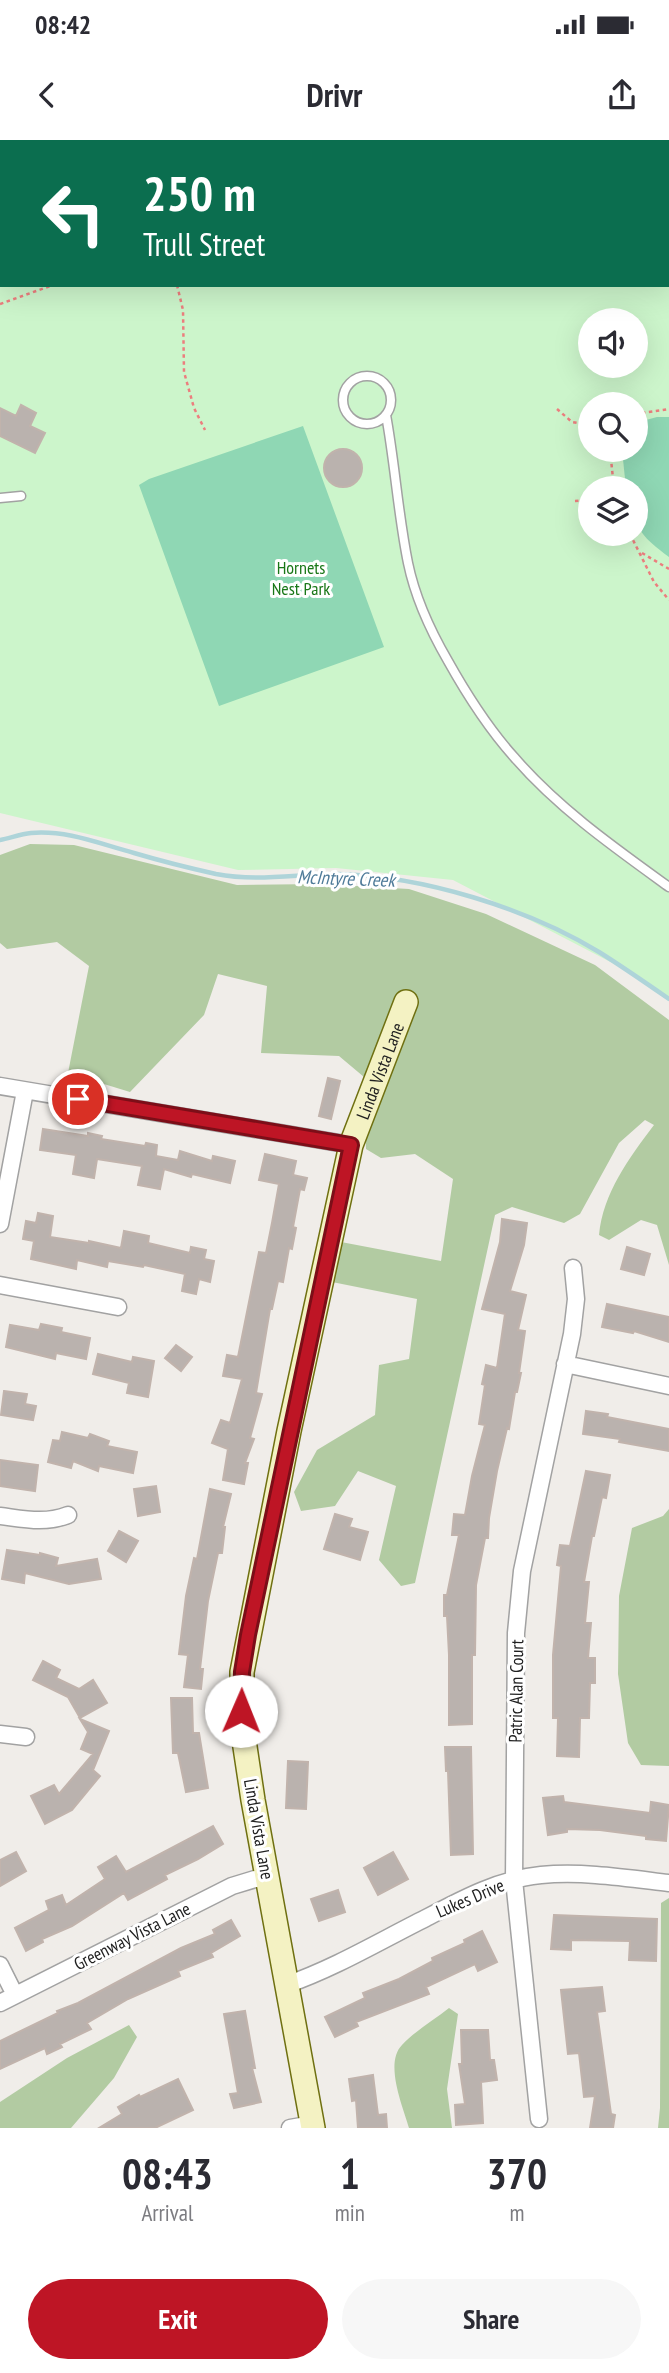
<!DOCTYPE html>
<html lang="en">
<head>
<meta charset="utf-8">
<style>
  :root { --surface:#fff; --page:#f7f7f7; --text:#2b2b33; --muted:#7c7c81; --accent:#be1525 }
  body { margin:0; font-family:"PT Sans Narrow",sans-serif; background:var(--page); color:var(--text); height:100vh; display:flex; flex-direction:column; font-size:26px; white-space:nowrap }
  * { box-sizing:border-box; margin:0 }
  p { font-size:23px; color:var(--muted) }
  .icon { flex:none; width:38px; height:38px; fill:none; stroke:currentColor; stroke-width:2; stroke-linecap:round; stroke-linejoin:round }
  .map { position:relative; height:1988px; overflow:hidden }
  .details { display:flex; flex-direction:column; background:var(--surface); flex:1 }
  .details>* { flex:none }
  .hud { position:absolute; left:0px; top:0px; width:670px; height:147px; box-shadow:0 7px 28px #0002; background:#0b6e4f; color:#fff; overflow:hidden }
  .buttons { position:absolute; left:578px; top:168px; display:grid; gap:14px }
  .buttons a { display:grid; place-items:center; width:70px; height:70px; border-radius:50%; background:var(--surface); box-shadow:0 7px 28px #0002; font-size:35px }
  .pin { position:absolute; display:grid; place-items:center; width:60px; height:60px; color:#fff; margin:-30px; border:4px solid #fff; border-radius:50%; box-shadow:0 2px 7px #0007 }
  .me { position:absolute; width:77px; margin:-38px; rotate:1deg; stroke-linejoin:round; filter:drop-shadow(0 0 5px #0008) }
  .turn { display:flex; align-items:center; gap:24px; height:147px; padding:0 28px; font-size:32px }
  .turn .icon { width:91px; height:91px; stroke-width:2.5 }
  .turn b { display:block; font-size:49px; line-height:60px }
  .eta { display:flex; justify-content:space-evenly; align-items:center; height:119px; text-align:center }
  .eta b { font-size:42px; font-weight:700; line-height:49px }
  .cta { display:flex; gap:14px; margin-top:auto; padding:14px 28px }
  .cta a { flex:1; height:80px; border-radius:42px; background:var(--accent); color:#fff; font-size:28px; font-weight:700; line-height:80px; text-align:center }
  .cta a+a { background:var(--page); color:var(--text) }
  .status { display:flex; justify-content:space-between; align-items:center; height:49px; padding:0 35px; background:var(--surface); direction:ltr }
  .status svg { height:19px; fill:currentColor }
  header { display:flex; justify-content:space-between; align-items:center; height:91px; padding:0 28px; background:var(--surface); font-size:32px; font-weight:700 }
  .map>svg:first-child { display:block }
</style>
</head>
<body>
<div class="status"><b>08:42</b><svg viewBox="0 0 49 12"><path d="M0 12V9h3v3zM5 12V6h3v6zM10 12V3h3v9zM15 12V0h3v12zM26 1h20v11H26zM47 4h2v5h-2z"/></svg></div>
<header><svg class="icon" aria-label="back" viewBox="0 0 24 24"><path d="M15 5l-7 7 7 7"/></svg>Drivr<svg class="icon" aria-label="share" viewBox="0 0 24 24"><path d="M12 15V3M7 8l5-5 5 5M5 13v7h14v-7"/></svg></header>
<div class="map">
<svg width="669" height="1988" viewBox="0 0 669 1988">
  <rect width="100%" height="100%" fill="#f0ede9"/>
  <path fill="#b2cba2" d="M30,704L74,705L237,745L321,744L409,749L486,774L595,825L669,880V1125L657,1085L641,1080L609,1100L599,1095C603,1053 629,1018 654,985L645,980L619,1003L580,1074L564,1083L512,1067L495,1075L415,1443L401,1446L379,1420L396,1346L358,1331L335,1366L301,1371L294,1352L317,1310L375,1275L379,1225L409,1219L417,1159L332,1142L341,1102L441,1121L453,1039L415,1014L381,1018L366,1009L364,937L339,916L261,913L267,846L218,834L204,875L130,952L68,933L89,826L57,802L7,809L0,803V715Z
    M669,1369V1626L641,1625L628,1603L618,1534L619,1456L632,1388L663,1376Z
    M669,1758V1988H658L660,1968L661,1763Z
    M449,1868L458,1874L447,1949L452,1988H409C403,1967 384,1923 402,1905C415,1891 434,1880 449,1868Z
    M129,1885L137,1897L114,1938L71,1988H0V1962L67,1918Z"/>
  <path fill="#ccf5cb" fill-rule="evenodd" d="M0,0H669V861L622,828L453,740L336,728L238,730L0,673ZM2,2H668V145H2ZM590,180H635V226H590ZM590,264H635V310H590ZM590,348H635V394H590Z"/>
  <path fill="#8fd7b4" d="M657,277H669V417C636,392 635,389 635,348H626L622,310H635V283Z
    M303,286L384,507L219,566L139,345L149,339Z"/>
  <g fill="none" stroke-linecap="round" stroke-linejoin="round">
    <path stroke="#aed4d9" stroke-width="4.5" d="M0,700C10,698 21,694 31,693C68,690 100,704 134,713C161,721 189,728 216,734C257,742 297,734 338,734C422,736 527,768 599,812C623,827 646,843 669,859"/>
  </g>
  <path fill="#bab2ae" stroke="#c1b3ac" stroke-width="2" d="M21,265L36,273L30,286L45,293L35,313L0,296V268L16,276Z
    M324 328a19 19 0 1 1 38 0a19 19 0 1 1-38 0Z
    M328,938L340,941L331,979L319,976Z
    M43,989L88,996V993L102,996L101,999L145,1006L146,1003L157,1005L156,1016L178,1020L180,1011L212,1021L213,1016L235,1021L230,1043L192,1034L191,1037L164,1029L160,1049L138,1045L142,1026L97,1019L94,1038L73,1034L76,1015L40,1010Z
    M265,1014L296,1021L293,1035L307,1038L304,1050L300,1049L293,1087L296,1088L292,1109L289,1108L283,1142L278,1141L272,1169H270L256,1253L262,1254L250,1298L254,1299L245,1323H248L244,1344L223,1340L228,1309L212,1303L221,1280L230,1283L242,1239L223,1236L227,1215L238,1217L259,1112L266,1113L272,1083L279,1044L259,1040Z
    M38,1073L53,1076L50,1097L89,1103V1101L121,1108L124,1091L149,1096L148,1103L190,1113L191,1107L206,1110L204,1119L214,1121L210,1142L199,1139L196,1154L182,1151L185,1134L144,1125L143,1127L108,1121L107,1127L77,1120L76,1129L31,1119L34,1101L23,1099L26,1081L36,1083Z
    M502,1079L527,1083L524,1105L510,1151L526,1155L518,1190L525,1191L519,1233H521L517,1252H515L509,1289L507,1288L497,1331L489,1378L488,1398H485L476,1445L475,1515H472V1584L449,1585V1515L447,1476H444V1455H447L459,1395H452L454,1374L465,1375L472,1336L485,1285L479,1284L485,1245L482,1244L486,1225L497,1228L505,1174L482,1169L500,1102Z
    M627,1107L650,1114L644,1135L621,1129Z
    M607,1164L669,1177V1202L634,1191L633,1193L602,1187Z
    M41,1184L62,1188L61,1192L90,1198L86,1219L56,1213L55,1219L6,1207L10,1185L39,1190Z
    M176,1205L192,1217L181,1231L165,1218Z
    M98,1214L132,1222L133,1217L154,1221L148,1257L127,1253L129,1243L93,1234Z
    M4,1251L27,1254L25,1264L36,1266L33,1280L1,1275Z
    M586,1271L608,1274L607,1277L669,1289V1311L619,1302L620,1299L583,1294Z
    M62,1292L88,1298L90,1294L109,1301L107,1306L137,1312L133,1333L99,1326L98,1331L73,1321L71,1328L48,1322L53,1300L60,1301Z
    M0,1320L38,1325L35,1351L0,1346Z
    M586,1331L610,1335L606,1358L602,1357L594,1396H592L584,1442H589L585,1483H591L588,1518H595V1543H590L589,1578H580L579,1617L557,1616L558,1578H553V1515L561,1426L557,1425L560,1405L570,1406Z
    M156,1346L160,1372L138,1376L134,1349Z
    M210,1349L231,1354L223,1387H225L222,1413H218L208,1461L200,1529H203L201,1549L184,1547L188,1515L179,1514L186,1456L194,1418L197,1419Z
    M335,1374L352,1379L349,1387L368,1392L360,1420L324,1409Z
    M119,1391L138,1401L126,1422L108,1411Z
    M7,1410L40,1415V1413L58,1418L56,1426L97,1419L101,1439L69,1444L25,1433L24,1443L2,1439Z
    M43,1521L60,1530L56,1538L79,1549L93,1540L107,1563L80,1578L68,1557L33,1540Z
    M171,1558H192L193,1593H199L208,1648L186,1652L178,1613H173Z
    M80,1579L109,1591L93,1630L100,1636L72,1670L45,1684L31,1656L54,1645L59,1654L93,1614L81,1609L88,1592Z
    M445,1607H471L473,1714L451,1715L448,1631H446Z
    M288,1621L308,1622L306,1669L286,1668Z
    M563,1656L564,1662L650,1673L651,1662L669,1665L666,1701L646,1699V1696L600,1690L567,1689V1692L548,1695L543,1658Z
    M213,1686L223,1704L198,1719L165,1735L167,1739L128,1760L124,1753L72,1786L42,1799L43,1802L26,1811L15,1788L49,1770L46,1761L62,1755L66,1765L105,1739L98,1727L116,1716L126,1732Z
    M16,1712L26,1731L0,1746V1720Z
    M393,1712L408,1739L378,1755L364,1728Z
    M338,1750L345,1772L319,1781L311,1759Z
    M554,1775L657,1779L656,1821L629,1820L630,1801L571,1800V1810L551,1809Z
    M231,1780L240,1796L211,1813L213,1817L178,1831L180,1836L128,1859L87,1883L91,1889L60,1904L62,1907L47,1914L45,1908L0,1929V1901L58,1873L57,1871L78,1863L181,1808L215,1794L213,1790Z
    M482,1791L497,1822L478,1831L475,1824L426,1847L429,1854L356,1882L358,1886L335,1897L325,1877L365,1858L363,1853L399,1839L433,1821L432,1818L465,1803L464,1800Z
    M602,1847L605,1871L597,1872L611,1974L615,1975L613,1988H590L595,1956L584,1957L579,1913L568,1914L561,1850Z
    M245,1871L255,1928H252L261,1962L234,1968L230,1954L238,1953L224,1874Z
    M461,1890H488L490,1920H494L497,1940L481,1942L483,1983L456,1985L455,1965L465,1964L459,1924H462Z
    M373,1935L378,1975L386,1974L387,1988H358L356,1960L352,1961L349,1939Z
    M178,1939L193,1970L155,1988H99L122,1974L118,1967L139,1955L140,1957Z"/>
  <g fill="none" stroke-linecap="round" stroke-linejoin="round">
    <defs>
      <path id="lane" d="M343 260a24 24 0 1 1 48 0a24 24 0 1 1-48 0Z
        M386,275C395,324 398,374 408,423C415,457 430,490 448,521C467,555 488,588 514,617C558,668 615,708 669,747
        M0,358L21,356"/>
      <path id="street" d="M0,946L351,1005
        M0,1084L25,951
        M0,1145L118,1167
        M565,1224L669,1246
        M0,1376C24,1379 45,1384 68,1375
        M0,1594L26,1597
        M0,1825L15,1855
        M286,1845C335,1828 380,1801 426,1778C462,1759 499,1739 541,1735C583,1731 627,1738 669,1743
        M0,1863L232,1746L255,1739H267
        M539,1979L514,1740L516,1493L522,1431L572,1194L576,1159L573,1128
        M290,1988L313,1984"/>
      <g id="secondary">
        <path id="s1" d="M313,1988L253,1660L242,1587V1532L289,1291L351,1005L406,862"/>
      </g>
    </defs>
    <use href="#lane" stroke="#a2a2a2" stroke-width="11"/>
    <use href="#street" stroke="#a2a2a2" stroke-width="19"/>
    <use href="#secondary" stroke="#6f7011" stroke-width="26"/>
    <path stroke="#ec7e7e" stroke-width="2.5" stroke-dasharray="3.5 3.5" stroke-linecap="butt" d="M177,145L183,170L184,232L194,268L205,290
      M0,164L53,145
      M557,269L572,282L590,285
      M635,274L669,269
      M610,310L614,348
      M575,361L590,360
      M630,394L654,442L669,460
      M642,413L669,429"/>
    <use href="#lane" stroke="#fff" stroke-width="8"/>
    <use href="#street" stroke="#fff" stroke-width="16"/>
    <use href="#secondary" stroke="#f4f2c3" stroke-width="23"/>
  </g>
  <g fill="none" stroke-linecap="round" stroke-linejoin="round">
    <defs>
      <path id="route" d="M78,959L351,1005L248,1495L242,1532L241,1571"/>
    </defs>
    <use href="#route" stroke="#7c0e18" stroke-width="18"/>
    <use href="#route" stroke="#be1525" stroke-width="12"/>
  </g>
  <g text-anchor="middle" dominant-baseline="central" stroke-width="6" stroke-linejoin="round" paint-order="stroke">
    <g font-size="18" fill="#197717" stroke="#fff">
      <text x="301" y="427">Hornets<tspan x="301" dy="21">Nest Park</tspan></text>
    </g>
    <g font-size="18" fill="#212121" stroke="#fff">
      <text stroke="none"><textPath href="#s1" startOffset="1080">Linda Vista Lane</textPath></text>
      <text transform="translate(516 1551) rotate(-89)">Patric Alan Court</text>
      <text transform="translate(259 1689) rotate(80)">Linda Vista Lane</text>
      <text transform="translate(470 1758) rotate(-23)">Lukes Drive</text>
      <text transform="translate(132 1796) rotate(-27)">Greenway Vista Lane</text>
    </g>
    <g font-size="19" font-style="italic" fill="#4f7b99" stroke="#fff">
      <text transform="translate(346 738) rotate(2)">McIntyre Creek</text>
    </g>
  </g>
</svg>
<div class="buttons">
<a><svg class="icon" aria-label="sound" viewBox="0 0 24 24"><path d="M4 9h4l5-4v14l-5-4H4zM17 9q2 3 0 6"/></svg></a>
<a><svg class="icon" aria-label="search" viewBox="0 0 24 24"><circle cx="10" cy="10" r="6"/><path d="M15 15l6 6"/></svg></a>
<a><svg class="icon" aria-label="layers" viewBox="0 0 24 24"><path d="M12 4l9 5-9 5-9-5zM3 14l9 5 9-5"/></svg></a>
</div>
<div class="pin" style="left:78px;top:959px;background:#d93025"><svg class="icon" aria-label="arrive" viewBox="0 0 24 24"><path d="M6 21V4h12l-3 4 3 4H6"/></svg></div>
<svg class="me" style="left:241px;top:1571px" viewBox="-20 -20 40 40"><circle r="19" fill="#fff"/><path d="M0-13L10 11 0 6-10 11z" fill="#be1525"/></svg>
<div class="hud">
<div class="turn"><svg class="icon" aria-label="left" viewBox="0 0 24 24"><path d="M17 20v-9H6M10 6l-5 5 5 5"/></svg><div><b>250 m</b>Trull Street</div></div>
</div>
</div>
<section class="details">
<div class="eta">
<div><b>08:43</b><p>Arrival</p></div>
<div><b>1</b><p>min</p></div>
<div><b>370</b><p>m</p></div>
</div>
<div class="cta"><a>Exit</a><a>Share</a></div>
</section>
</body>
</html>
